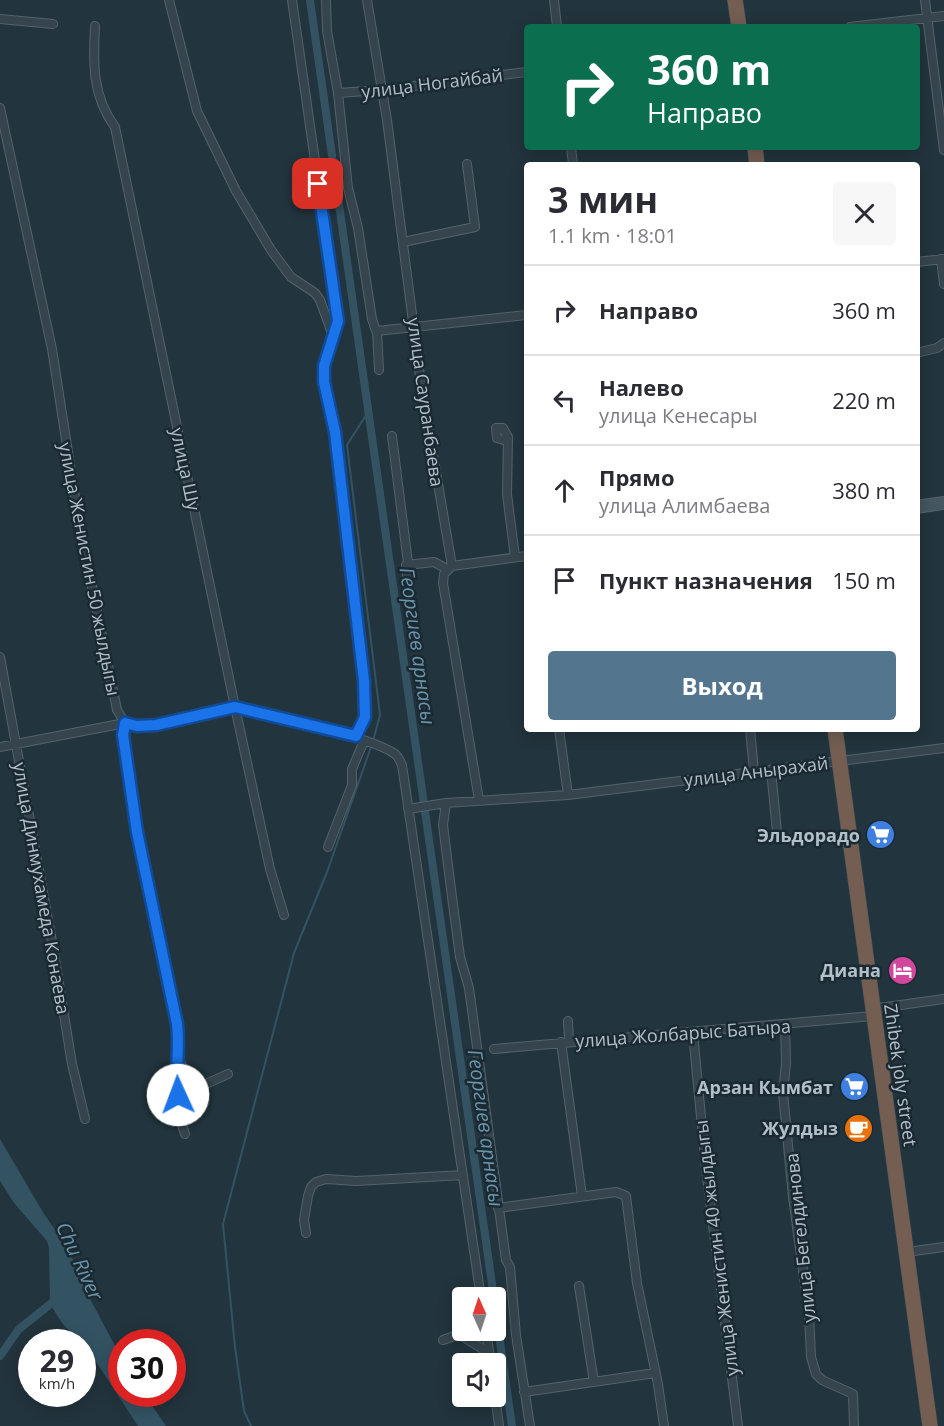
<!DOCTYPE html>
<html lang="ru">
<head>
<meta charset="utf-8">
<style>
  :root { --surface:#fff; --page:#f7f7f7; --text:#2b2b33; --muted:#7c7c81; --line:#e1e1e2; --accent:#53758e }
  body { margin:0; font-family:"Open Sans",sans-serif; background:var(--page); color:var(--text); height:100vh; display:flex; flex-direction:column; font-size:22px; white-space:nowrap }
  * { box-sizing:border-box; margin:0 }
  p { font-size:20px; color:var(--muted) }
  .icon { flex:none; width:33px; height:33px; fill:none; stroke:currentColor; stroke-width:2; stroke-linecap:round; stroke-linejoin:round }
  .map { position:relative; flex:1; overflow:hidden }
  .drawer { position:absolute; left:524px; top:162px; width:396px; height:570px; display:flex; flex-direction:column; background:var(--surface); border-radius:6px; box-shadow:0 3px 15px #0003 }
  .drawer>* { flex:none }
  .guide { position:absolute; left:524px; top:24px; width:396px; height:126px; border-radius:6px; box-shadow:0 3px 15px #0003; background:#0b6e4f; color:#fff; overflow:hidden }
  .needle { width:39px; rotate:357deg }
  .controls { position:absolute; left:452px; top:1287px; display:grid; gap:12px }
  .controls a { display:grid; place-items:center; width:54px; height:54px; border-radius:6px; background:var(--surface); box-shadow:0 3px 15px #0003; font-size:30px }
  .speed { position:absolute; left:18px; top:1329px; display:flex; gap:12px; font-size:30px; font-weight:700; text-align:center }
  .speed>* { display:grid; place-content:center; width:78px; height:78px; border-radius:50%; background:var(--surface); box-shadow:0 3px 15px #0003; line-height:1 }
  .speed small { font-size:15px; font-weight:400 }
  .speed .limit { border:9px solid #d22; background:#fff; color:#111 }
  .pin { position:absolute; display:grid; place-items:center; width:51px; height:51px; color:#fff; margin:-26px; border-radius:12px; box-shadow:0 3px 9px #0006 }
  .me { position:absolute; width:66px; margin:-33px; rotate:358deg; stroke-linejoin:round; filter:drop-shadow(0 0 4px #0008) }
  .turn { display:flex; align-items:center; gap:21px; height:126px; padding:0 24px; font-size:27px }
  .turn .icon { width:78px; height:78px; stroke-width:2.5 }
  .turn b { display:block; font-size:42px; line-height:51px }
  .round { display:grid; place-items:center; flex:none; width:63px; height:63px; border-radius:6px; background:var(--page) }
  .headline { display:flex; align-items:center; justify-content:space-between; height:102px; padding:0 24px }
  h1 { font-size:36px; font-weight:700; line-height:45px }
  .primary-button { display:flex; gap:12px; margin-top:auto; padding:12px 24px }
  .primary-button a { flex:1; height:69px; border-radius:6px; background:var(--accent); color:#fff; font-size:24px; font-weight:700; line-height:69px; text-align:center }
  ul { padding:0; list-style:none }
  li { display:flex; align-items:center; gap:18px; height:90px; padding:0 24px; border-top:2px solid var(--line) }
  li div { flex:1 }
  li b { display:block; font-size:22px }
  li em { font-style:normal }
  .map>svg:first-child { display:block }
</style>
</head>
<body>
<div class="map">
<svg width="944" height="1426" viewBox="0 0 944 1426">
  <rect width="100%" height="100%" fill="#22343d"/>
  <path fill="#335363" d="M0,1139L44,1214L68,1248L89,1297L121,1357L122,1394H144L166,1426H138L91,1354L62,1323L50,1304L49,1249L47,1241L14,1203L0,1181Z"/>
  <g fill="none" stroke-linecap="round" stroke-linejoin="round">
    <path stroke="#335363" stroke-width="2" d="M368,412L347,445L380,715L373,741
      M251,1426L244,1411L235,1347L223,1224L294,953L327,872L371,747"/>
    <path stroke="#335363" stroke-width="8" d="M310,0L494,1298
      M495,1307L512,1426
      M0,1356L19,1329L58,1298"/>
    <defs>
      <path id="street" d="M169,0L197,111L236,191L271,250L291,277L315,293L320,300L333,336
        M292,0L338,321L324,366V382L335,432L364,681L365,717L356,736
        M326,0L327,31L338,93L348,188L358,228L372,319L376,331
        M367,0L387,120L421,384L452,566
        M554,0L557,27
        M925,0L944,150
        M0,19L53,24
        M95,26C93,63 92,96 115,127L235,707L270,869L284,915
        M850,27L944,16
        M338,93L382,90L526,72
        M0,108L52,349L78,517L117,710L125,723
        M571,147L573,165
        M403,242L475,227L467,164
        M941,259L944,284
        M916,262L944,259
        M916,353L937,348L944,343
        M379,370L377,331L526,315
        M392,436L408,563
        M507,441L497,438L496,428H503L508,437L507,494L515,557
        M452,566L444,574L443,583L479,800
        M452,566L526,556
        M415,647L406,565L434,562L447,569
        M0,657L53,947L72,1064L85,1119
        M125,723L123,734L137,832L177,1024C181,1061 171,1097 185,1134
        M559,729L568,795
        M750,729L754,771
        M0,747L125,723C160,736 197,708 233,707C256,707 377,740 395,754C398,756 400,761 402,765L481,1298
        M771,770L777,832
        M446,803L443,825L452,897L460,957L469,988L506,1260L510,1267L516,1335L530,1426
        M408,809L446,803L568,795L944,748
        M328,847L352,785V769L364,741
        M872,1009L944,999
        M568,1021L569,1041
        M785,1025L786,1063L783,1093L793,1197L809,1314L811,1357L816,1374L822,1380L853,1394L854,1426
        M693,1033L706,1169L738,1426
        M561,1042L582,1196
        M494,1049L873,1016
        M179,1058L189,1084H206L228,1074
        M498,1208L616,1192L626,1196L637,1283L658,1384L664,1426
        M306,1233L304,1220L308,1196L311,1187L316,1182L326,1179L356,1181L463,1175
        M907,1252L944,1247
        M579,1286L594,1382
        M486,1330L491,1364
        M459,1334L489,1353
        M443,1340L470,1330
        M524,1392L655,1373
        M495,1395L499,1426"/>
      <path id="secondary" d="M916,507L944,503"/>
      <path id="highway" d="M735,0L739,27
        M755,147L757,165
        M835,729L930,1426"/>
    </defs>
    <use href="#street" stroke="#54636b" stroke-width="10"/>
    <use href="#secondary" stroke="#54636b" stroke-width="14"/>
    <use href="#highway" stroke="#415058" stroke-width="16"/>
    <use href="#street" stroke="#36454d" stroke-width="8"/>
    <use href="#secondary" stroke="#445660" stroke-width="12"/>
    <use href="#highway" stroke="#745e52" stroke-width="15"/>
  </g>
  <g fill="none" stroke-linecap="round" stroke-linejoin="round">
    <defs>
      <path id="route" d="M178,1095C175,1070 180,1049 177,1024L137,832L123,735L125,723L137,726L156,725L235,707L356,736L365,717L364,681L335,432L324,382V366L338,321L318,184"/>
    </defs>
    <use href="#route" stroke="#114b97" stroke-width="15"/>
    <use href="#route" stroke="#1a73e8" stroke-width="10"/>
  </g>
  <defs>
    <symbol id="supermarket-disc" viewBox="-11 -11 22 22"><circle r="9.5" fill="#3f7fe0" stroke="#1b2a32"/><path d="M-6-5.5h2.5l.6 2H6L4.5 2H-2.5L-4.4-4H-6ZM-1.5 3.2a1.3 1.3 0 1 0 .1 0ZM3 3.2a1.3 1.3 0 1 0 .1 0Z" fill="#fff"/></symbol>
    <symbol id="hotel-disc" viewBox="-11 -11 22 22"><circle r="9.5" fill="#d1479c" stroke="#1b2a32"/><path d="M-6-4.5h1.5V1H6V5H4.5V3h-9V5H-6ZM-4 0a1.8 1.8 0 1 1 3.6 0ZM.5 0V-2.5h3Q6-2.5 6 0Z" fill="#fff"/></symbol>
    <symbol id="cafe-disc" viewBox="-11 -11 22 22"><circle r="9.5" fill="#e8710a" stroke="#1b2a32"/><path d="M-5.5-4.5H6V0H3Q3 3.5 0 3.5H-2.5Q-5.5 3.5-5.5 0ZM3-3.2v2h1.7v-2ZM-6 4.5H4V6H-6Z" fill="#fff"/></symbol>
  </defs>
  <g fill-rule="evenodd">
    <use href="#supermarket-disc" x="864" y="818" width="33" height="33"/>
    <use href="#hotel-disc" x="886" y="954" width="33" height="33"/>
    <use href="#supermarket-disc" x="838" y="1070" width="33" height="33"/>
    <use href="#cafe-disc" x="842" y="1112" width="33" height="33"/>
  </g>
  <g text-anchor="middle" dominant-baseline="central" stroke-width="5" stroke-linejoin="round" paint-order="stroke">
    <g font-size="18" fill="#b1c0c9" stroke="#1b2a32">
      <text transform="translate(432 83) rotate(-7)">улица Ногайбай</text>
      <text transform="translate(426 402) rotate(82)">улица Сауранбаева</text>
      <text transform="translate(186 469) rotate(78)">улица Шу</text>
      <text transform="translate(90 569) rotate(79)">улица Женистин 50 жылдыгы</text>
      <text transform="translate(756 771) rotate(-7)">улица Анырахай</text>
      <text transform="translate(42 888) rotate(80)">улица Динмухамеда Конаева</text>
      <text transform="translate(683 1033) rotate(-4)">улица Жолбарыс Батыра</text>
      <text transform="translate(901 1075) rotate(82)">Zhibek joly street</text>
      <text transform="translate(800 1238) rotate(-96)">улица Бегелдинова</text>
      <text transform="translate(716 1248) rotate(-97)">улица Женистин 40 жылдыгы</text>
    </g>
    <g font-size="18" font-weight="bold" fill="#b1c0c9" stroke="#1b2a32" text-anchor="end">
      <text x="860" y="835">Эльдорадо</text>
      <text x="881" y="970">Диана</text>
      <text x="833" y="1087">Арзан Кымбат</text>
      <text x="838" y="1128">Жулдыз</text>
    </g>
    <g font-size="20" font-style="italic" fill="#6994a9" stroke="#1b2a32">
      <text transform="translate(418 646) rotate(82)">Георгиев арнасы</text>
      <text transform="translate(486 1128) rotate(82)">Георгиев арнасы</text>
      <text transform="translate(80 1261) rotate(65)">Chu River</text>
    </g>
  </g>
</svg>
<div class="controls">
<a><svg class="needle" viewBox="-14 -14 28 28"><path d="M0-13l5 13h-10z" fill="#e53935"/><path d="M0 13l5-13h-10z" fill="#7c7c81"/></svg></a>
<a><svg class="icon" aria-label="sound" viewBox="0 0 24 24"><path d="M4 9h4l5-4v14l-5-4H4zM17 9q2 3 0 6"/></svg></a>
</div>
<div class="speed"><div>29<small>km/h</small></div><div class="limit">30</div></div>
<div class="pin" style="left:318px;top:184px;background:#d93025"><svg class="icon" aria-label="arrive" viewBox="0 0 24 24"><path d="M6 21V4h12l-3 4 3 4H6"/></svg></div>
<svg class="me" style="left:178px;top:1095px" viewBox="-20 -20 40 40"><circle r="19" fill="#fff"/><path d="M0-13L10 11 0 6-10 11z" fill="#1a73e8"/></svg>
<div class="guide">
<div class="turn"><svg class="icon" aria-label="right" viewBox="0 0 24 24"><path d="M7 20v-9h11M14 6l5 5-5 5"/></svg><div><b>360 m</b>Направо</div></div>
</div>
<section class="drawer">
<div class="headline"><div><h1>3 мин</h1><p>1.1 km · 18:01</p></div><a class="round"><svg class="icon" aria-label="close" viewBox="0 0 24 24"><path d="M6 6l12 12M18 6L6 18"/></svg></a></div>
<ul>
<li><svg class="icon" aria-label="right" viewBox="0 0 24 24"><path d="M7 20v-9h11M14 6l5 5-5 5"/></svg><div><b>Направо</b></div><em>360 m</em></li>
<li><svg class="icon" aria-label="left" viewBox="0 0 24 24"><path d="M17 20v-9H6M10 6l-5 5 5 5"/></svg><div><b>Налево</b><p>улица Кенесары</p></div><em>220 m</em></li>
<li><svg class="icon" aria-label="ahead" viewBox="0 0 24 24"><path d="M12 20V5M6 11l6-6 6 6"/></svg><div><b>Прямо</b><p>улица Алимбаева</p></div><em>380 m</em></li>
<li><svg class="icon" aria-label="arrive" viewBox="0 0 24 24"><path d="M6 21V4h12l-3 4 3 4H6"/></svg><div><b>Пункт назначения</b></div><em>150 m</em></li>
</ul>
<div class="primary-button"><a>Выход</a></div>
</section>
</div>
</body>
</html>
